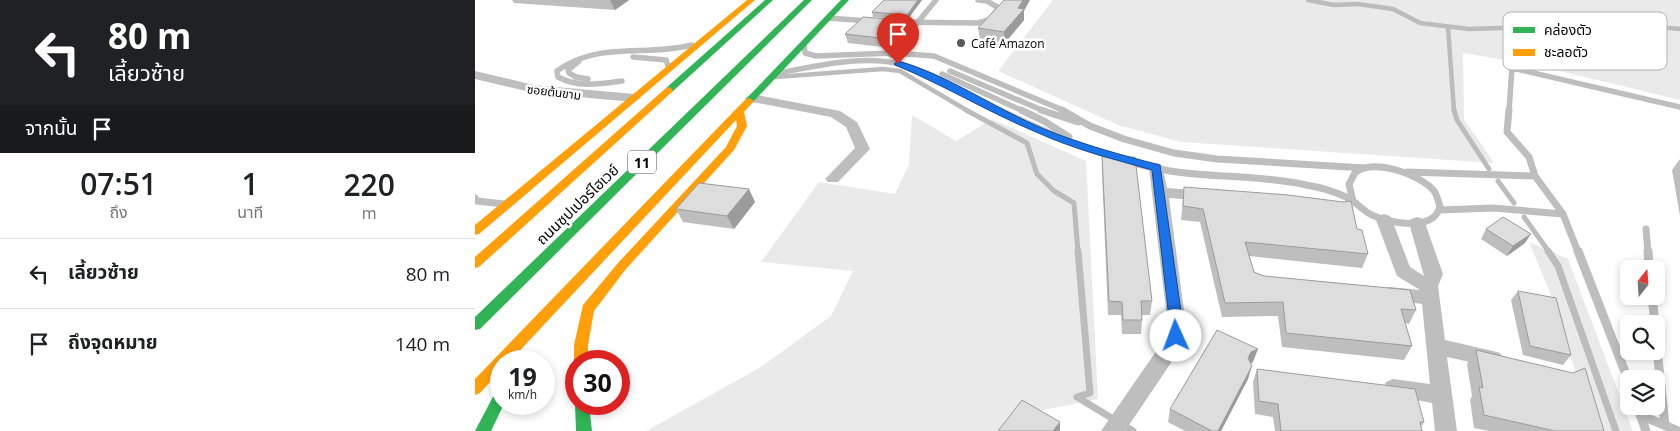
<!DOCTYPE html>
<html lang="th">
<head>
<meta charset="utf-8">
<style>
  :root { --surface:#fff; --page:#f2f2f2; --text:#202124; --muted:#757577; --line:#e0e0e0 }
  body { margin:0; font-family:"Open Sans","Noto Sans Thai",sans-serif; background:var(--page); color:var(--text); height:100vh; display:flex; flex-direction:column; font-size:19px; white-space:nowrap }
  * { box-sizing:border-box; margin:0 }
  p { font-size:16px; color:var(--muted) }
  .icon { flex:none; width:28px; height:28px; fill:none; stroke:currentColor; stroke-width:2; stroke-linecap:round; stroke-linejoin:round }
  .map { position:relative; flex:1; overflow:hidden }
  .drawer { display:flex; flex-direction:column; background:var(--surface); width:475px }
  .drawer>* { flex:none }
  .banner { background:#202124; color:#fff; overflow:hidden }
  .needle { width:32px; rotate:17deg }
  .fabs { position:absolute; left:1145px; top:260px; display:grid; gap:10px }
  .fabs a { display:grid; place-items:center; width:45px; height:45px; border-radius:8px; background:var(--surface); box-shadow:0 2px 8px #0003; font-size:25px }
  .speed { position:absolute; left:15px; top:350px; display:flex; gap:10px; font-size:25px; font-weight:700; text-align:center }
  .speed>* { display:grid; place-content:center; width:65px; height:65px; border-radius:50%; background:var(--surface); box-shadow:0 2px 8px #0003; line-height:1 }
  .speed small { font-size:12px; font-weight:400 }
  .speed .limit { border:8px solid #d22; background:#fff; color:#111 }
  .pin { position:absolute; display:grid; place-items:center; width:42px; height:42px; color:#fff; margin:-51px -21px; border-radius:50% 50% 50% 0; rotate:-45deg; box-shadow:0 0 5px #0007 }
  .pin .icon { rotate:45deg }
  .me { position:absolute; width:55px; margin:-28px; rotate:358deg; stroke-linejoin:round; filter:drop-shadow(0 0 4px #0008) }
  .turn { display:flex; align-items:center; gap:18px; height:105px; padding:0 25px; font-size:22px }
  .turn .icon { width:65px; height:65px; stroke-width:2.5 }
  .turn b { display:block; font-size:35px; line-height:42px }
  .then { display:flex; align-items:center; height:48px; padding:0 25px; background:#0003; gap:10px; font-size:19px }
  .eta { display:flex; justify-content:space-evenly; align-items:center; height:85px; text-align:center }
  .eta b { font-size:30px; font-weight:600; line-height:35px }
  ul { padding:0; list-style:none }
  li { display:flex; align-items:center; gap:15px; height:70px; padding:0 25px; border-top:1px solid var(--line) }
  li div { flex:1 }
  li b { display:block; font-size:19px }
  li em { font-style:normal }
  main { display:flex; flex:1; min-height:0 }
  .map>svg:first-child { display:block }
</style>
</head>
<body>
<main>
<section class="drawer">
<div class="banner">
<div class="turn"><svg class="icon" aria-label="left" viewBox="0 0 24 24"><path d="M17 20v-9H6M10 6l-5 5 5 5"/></svg><div><b>80 m</b>เลี้ยวซ้าย</div></div>
<div class="then">จากนั้น<svg class="icon" aria-label="arrive" viewBox="0 0 24 24"><path d="M6 21V4h12l-3 4 3 4H6"/></svg></div>
</div>
<div class="eta">
<div><b>07:51</b><p>ถึง</p></div>
<div><b>1</b><p>นาที</p></div>
<div><b>220</b><p>m</p></div>
</div>
<ul>
<li><svg class="icon" aria-label="left" viewBox="0 0 24 24"><path d="M17 20v-9H6M10 6l-5 5 5 5"/></svg><div><b>เลี้ยวซ้าย</b></div><em>80 m</em></li>
<li><svg class="icon" aria-label="arrive" viewBox="0 0 24 24"><path d="M6 21V4h12l-3 4 3 4H6"/></svg><div><b>ถึงจุดหมาย</b></div><em>140 m</em></li>
</ul>
</section>
<div class="map">
<svg width="1205" height="431" viewBox="0 0 1205 431">
  <rect width="100%" height="100%" fill="#fff"/>
  <path fill="#eaeaea" d="M578,0H1205V100L1060,65L988,53L989,119L1019,163L706,142L643,125L523,71Z
    M437,115L481,141L517,119L611,161L623,399L544,415L531,431H171L286,367L356,316L378,271L286,262L344,182L420,194L434,164Z
    M1054,242L1093,259L1158,431H1119L1078,300Z"/>
  <g fill="none" stroke-linecap="round" stroke-linejoin="round">
    <path stroke="#bcbcbc" stroke-width="4.5" d="M833,0L859,5L883,4L918,9L945,23L994,29L1147,24L1205,29
      M973,27L979,111
      M301,77L408,69L425,71L493,111"/>
    <path stroke="#bcbcbc" stroke-width="5" d="M491,110L552,143L562,174L579,191L599,203L603,252
      M979,110L982,120L1014,169
      M1023,181L1039,203
      M1049,217L1074,252"/>
    <path stroke="#bcbcbc" stroke-width="7" d="M603,251L615,393L602,397L658,431
      M1073,251L1083,266L1141,431"/>
    <path stroke="#bebebe" stroke-width="5.5" d="M353,18L394,21
      M415,22L503,23L514,20L524,8L512,1L503,0
      M329,43L330,53L341,56L418,53L459,56L590,111
      M416,55L461,0
      M158,57L191,60L194,69
      M104,61L93,70L94,73L101,77L113,79
      M475,71L569,111
      M303,73C343,66 389,54 429,65C463,75 494,96 526,111
      M467,74L548,111
      M147,81C125,84 103,88 83,77L82,71C122,41 171,57 217,45
      M1034,111L1037,68L1205,107"/>
    <path stroke="#bebebe" stroke-width="7" d="M523,110C578,136 635,161 695,171C740,178 786,175 831,185C844,187 858,191 871,197C880,201 886,209 895,214C912,223 960,233 965,206C963,201 962,195 959,191C947,175 897,157 880,173C878,176 876,181 874,184L878,201
      M546,110L569,121L594,137
      M566,110L603,122
      M587,110L615,126L649,139L699,153L742,159L890,168
      M1034,110L1032,132L1054,157L1060,176L1088,214L1103,252
      M932,172L1060,176
      M0,198L2,201L29,204
      M965,210L1018,208L1088,214
      M1171,229L1173,252"/>
    <path stroke="#bebebe" stroke-width="9" d="M1103,251L1154,382
      M1173,251L1174,269
      M1177,296L1180,324
      M1181,339L1190,425
      M1162,406L1171,431
      M1165,415L1203,431"/>
    <path fill="#bebebe" fill-rule="evenodd" d="M0,71L59,85L159,94L166,98L159,102L59,93L0,79Z
      M277,94L365,111L382,122L395,149L363,182H353L350,179L353,176L380,148L371,127L356,117L272,101L270,98Z
      M682,163L687,165L692,188L730,191L736,192L738,196L736,200L730,201L694,198L710,318L711,337L704,351L650,431H626L691,337L692,318L674,168L677,165Z
      M909,214L915,216L917,220L935,267L949,276L934,223L936,219L942,217L948,219L950,223L968,274L963,286L970,340L1018,351L1025,353L1028,359L1025,365L1018,367L972,357L982,431H960L957,403L911,394L908,388L911,382L918,379L955,384L947,304L909,299L906,294L909,289L915,287L945,290L922,276L901,220L903,216Z"/>
    <path fill="#30b455" fill-rule="evenodd" d="M290,0H298L197,92H191V88Z
      M329,0H337L5,329L0,330V317Z
      M366,0H374L277,103H271V99Z
      M26,389V404H29L16,431H0L21,391Z
      M101,401V404H114L117,431H101L100,404Z"/>
    <path fill="#ff9f0a" fill-rule="evenodd" d="M272,0H280L4,234L0,235V225Z
      M194,87L198,90L197,92L4,267L0,268V257L191,88Z
      M274,98L279,101L269,112L272,126L259,150L151,269L119,311L113,345V361H101V365L99,361V345L108,305L143,263L251,147L262,126L261,120L35,361H26V370L5,393L0,395V379L261,109L271,99Z"/>
  </g>
  <path fill="#bebebe" d="M37,0H154L140,10L39,3Z
    M409,0H447L433,19L398,17L397,12Z
    M549,11V20L530,43L505,39L503,28Z
    M425,20L429,32L416,48L373,43L370,34Z
    M627,157L677,301L675,315H667V320L666,334H647L646,315H633L627,171Z
    M1205,159V216L1197,170Z
    M709,187L882,229L893,254L887,268L774,256L779,272L789,276L941,310L934,324L930,323L937,346L929,360L807,347L803,316L747,317L725,222L706,220Z
    M280,202L259,229L208,222L201,209Z
    M1011,229L1050,243L1032,256L1006,239Z
    M1043,291L1096,355L1088,365L1048,355L1036,300Z
    M742,330L778,362L776,363L773,379L746,431H710L693,422L695,409Z
    M1001,350L1129,431H1014L999,428L995,400L997,396L992,364Z
    M782,369L949,422L946,427L947,431H800L798,417L780,414L778,382Z"/>
  <path fill="#9b9b9b" d="M135,0H154L140,10Z
    M443,0H447L433,19L432,15Z
    M548,0H555L549,11V20L530,43L529,32Z
    M425,20L426,25L427,24L429,32L416,48L414,39L422,23Z
    M274,189L280,202L259,229L252,216Z
    M1056,234L1050,243L1032,256L1038,246Z
    M783,349L778,362L772,365L773,358L776,352Z
    M777,366L773,379L746,431H743Z
    M585,422V431H578Z"/>
  <path fill="#ddd" stroke="#9b9b9b" d="M409,0H443L432,15L397,12Z
    M529,0H548L543,8L549,9L529,32L503,28Z
    M388,17L425,20L422,23L427,24L414,39L370,34Z
    M627,157H660L677,301H666L667,320H648L647,302L634,301Z
    M224,183L274,189L252,216L201,209Z
    M709,187L813,195L868,202L876,201L882,229L887,230L893,254L770,242L779,272L789,276L935,290L941,310L926,309L937,346L811,333L808,302L750,303L728,209L708,206Z
    M1028,217L1056,234L1038,246L1011,229Z
    M1043,291L1081,298L1096,355L1055,346Z
    M742,330L783,349L776,352L773,358L777,366L743,431H737L695,409Z
    M1001,350L1098,373L1110,368L1129,431H1080L1009,415L1004,387L1008,388Z
    M782,369L940,389L949,422H945L947,431H806L803,404L784,401Z
    M547,400L585,422L578,431H523Z"/>
  <path fill="#1a73e8" stroke="#114b97" d="M423,61C473,75 521,109 569,129C606,144 646,155 685,165L707,318L708,336L706,340L701,342L696,340L694,336V318L677,170C638,159 598,149 561,132C513,112 469,85 420,65L419,64Z"/>
  <circle fill="#595959" stroke="#fff" stroke-width="2" cx="486" cy="43" r="5"/>
  <g text-anchor="middle" dominant-baseline="central" stroke-width="5" stroke-linejoin="round" paint-order="stroke">
    <g font-size="12" fill="#000" stroke="#fff" text-anchor="start">
      <text x="496" y="43">Café Amazon</text>
    </g>
    <g font-size="12" fill="#000" stroke="#fff">
      <text transform="translate(79 92) rotate(7)">ซอยต้นขาม</text>
    </g>
    <rect fill="#fff" stroke="#4c4c4c" stroke-width="1" x="153" y="150.5" width="28" height="23" rx="4"/>
    <g font-size="14" font-weight="bold" fill="#000">
      <text x="167" y="162">11</text>
    </g>
    <g font-size="15" fill="#000" stroke="#fff">
      <text transform="translate(102 204) rotate(-44)">ถนนซุปเปอร์ไฮเวย์</text>
    </g>
  </g>
  <rect x="1028" y="12" width="164" height="58" rx="8" fill="#fff" stroke="#b2b2b2" stroke-width="1"/>
  <rect x="1038" y="27" width="22" height="6" fill="#30b455"/>
  <rect x="1038" y="49" width="22" height="7" fill="#ff9f0a"/>
  <g font-size="14" fill="#000">
    <text x="1069" y="35">คล่องตัว</text>
    <text x="1069" y="57">ชะลอตัว</text>
  </g>
</svg>
<div class="fabs">
<a><svg class="needle" viewBox="-14 -14 28 28"><path d="M0-13l5 13h-10z" fill="#e53935"/><path d="M0 13l5-13h-10z" fill="#757577"/></svg></a>
<a><svg class="icon" aria-label="search" viewBox="0 0 24 24"><circle cx="10" cy="10" r="6"/><path d="M15 15l6 6"/></svg></a>
<a><svg class="icon" aria-label="layers" viewBox="0 0 24 24"><path d="M12 4l9 5-9 5-9-5zM3 14l9 5 9-5"/></svg></a>
</div>
<div class="speed"><div>19<small>km/h</small></div><div class="limit">30</div></div>
<div class="pin" style="left:423px;top:64px;background:#d93025"><svg class="icon" aria-label="arrive" viewBox="0 0 24 24"><path d="M6 21V4h12l-3 4 3 4H6"/></svg></div>
<svg class="me" style="left:701px;top:336px" viewBox="-20 -20 40 40"><circle r="19" fill="#fff"/><path d="M0-13L10 11 0 6-10 11z" fill="#1a73e8"/></svg>
</div>
</main>
</body>
</html>
